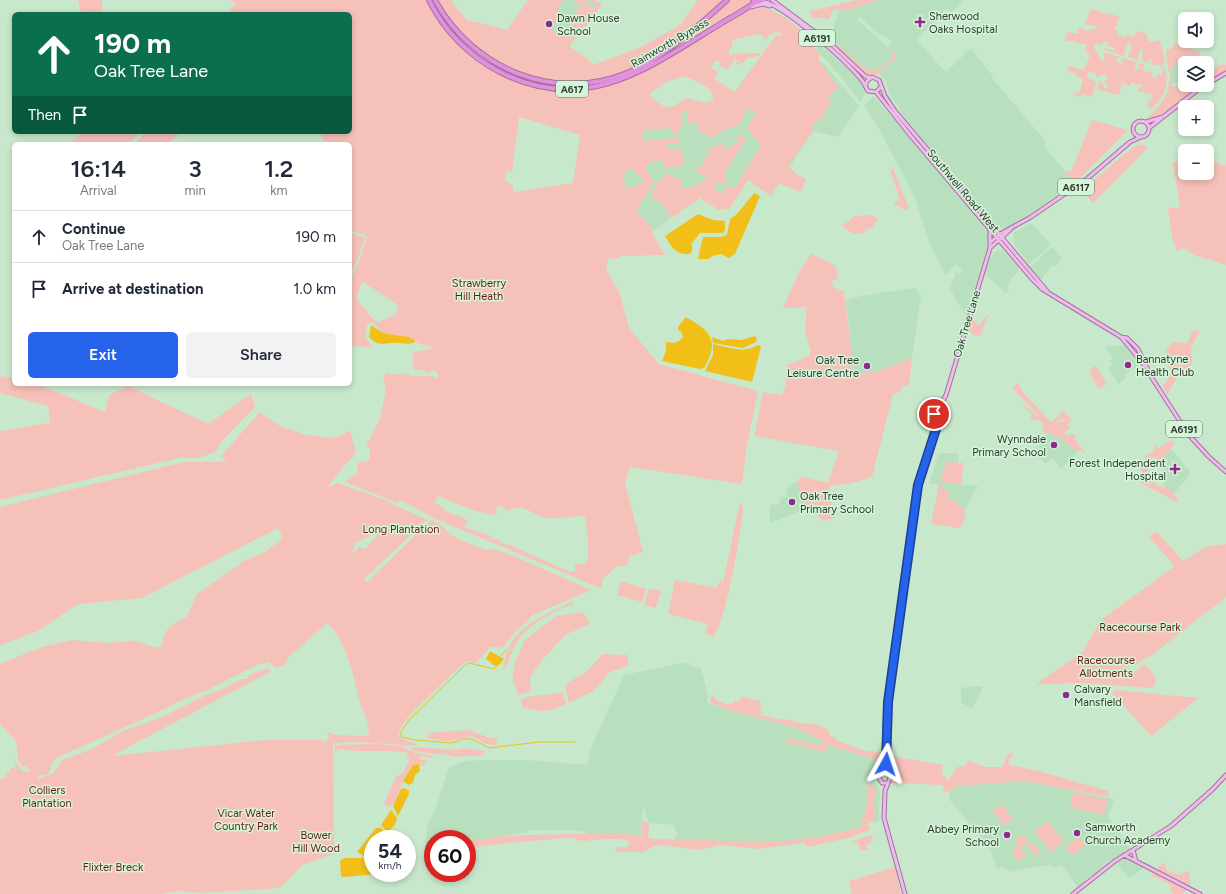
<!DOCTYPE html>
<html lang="en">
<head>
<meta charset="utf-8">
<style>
  :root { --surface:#fff; --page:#f2f2f3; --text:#1f2937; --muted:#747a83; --line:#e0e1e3; --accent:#2563eb }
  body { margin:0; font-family:Figtree,sans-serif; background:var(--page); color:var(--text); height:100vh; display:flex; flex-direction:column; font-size:15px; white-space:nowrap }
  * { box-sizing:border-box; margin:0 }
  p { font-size:13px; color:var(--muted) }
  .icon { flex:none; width:22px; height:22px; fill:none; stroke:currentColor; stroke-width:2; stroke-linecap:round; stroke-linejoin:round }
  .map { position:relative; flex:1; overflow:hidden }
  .panel { position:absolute; left:12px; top:142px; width:340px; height:244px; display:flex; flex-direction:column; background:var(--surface); border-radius:6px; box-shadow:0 2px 6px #0003 }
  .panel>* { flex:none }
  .guide { position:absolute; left:12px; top:12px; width:340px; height:122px; border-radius:6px; box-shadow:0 2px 6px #0003; background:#0b6e4f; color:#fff; overflow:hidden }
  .tools { position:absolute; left:1178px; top:12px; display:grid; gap:8px }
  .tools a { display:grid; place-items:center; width:36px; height:36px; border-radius:6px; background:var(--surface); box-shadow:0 2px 6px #0003; font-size:20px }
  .speed { position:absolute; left:364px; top:830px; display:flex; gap:8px; font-size:20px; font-weight:700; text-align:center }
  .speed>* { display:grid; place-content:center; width:52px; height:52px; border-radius:50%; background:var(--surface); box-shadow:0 2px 6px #0003; line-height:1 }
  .speed small { font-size:10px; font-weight:400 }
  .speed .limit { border:6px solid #d22; background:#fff; color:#111 }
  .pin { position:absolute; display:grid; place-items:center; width:34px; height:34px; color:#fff; margin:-17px; border:2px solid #fff; border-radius:50%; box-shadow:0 1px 4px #0007 }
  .me { position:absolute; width:44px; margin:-22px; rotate:5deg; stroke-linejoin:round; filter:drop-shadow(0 0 3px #0008) }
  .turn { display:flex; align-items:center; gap:14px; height:84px; padding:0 16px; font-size:18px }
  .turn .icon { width:52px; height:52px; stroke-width:2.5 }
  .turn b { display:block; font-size:28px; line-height:34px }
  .then { display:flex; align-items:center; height:38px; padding:0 16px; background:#0003; gap:8px; font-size:15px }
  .eta { display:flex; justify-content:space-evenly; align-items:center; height:68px; text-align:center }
  .eta b { font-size:24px; font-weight:600; line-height:28px }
  .cta { display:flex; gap:8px; margin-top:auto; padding:8px 16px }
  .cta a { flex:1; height:46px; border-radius:6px; background:var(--accent); color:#fff; font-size:16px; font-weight:600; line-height:46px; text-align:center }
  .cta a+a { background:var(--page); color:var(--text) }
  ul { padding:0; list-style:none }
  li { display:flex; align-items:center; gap:12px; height:52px; padding:0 16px; border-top:1px solid var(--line) }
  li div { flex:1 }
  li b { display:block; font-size:15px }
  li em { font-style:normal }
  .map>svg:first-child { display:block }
</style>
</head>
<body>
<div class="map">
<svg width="1226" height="894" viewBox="0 0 1226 894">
  <rect width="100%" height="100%" fill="#c8e8cc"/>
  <path fill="#b9e0be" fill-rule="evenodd" d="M528,0H595L602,5L569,46L510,27Z
    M879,0H964L951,13L946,9L916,40L946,72L971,48L993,76L992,78L1047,143L1044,146L1075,183L1034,212L1007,227L1002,228L996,225L987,232L990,239L966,317L950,289L956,272L960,274L963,270L955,264L948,274L946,275L943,271L930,245L915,198L880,131L864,106L873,96L891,117L900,109L889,94L886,81L877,71L870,73L864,70L831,38L839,10ZM859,16L880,35L882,34L892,42L888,47L886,48V45L858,21L857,19Z
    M1174,43L1200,52L1197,63H1185V85H1190L1189,88L1181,90L1182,85L1171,82L1168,50L1172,49Z
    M821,45L859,79L865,93L861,102L828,62L816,50Z
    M769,46L812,55L825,65L859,106L838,137L813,131L771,196L748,180L730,208L719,210L700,198L652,232L618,208L630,88L649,95L663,108H670L687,98L705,103L713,101L725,106Z
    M1032,223L1051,245L1029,264L1014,244L1013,235L1014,231L1016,232L1027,225L1028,226Z
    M1052,247L1062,258L1055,267L1052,265L1041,280L1030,267Z
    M997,250L1004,251L1018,267V272L1010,280L1007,288L1009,291L1006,293L985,274L988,262Z
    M916,288L921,296L912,358L878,371L854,374L846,300L866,295Z
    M1124,345L1131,352L1139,365L1124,375L1126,378L1118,384L1108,368L1112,364L1110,361L1113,359L1105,347Z
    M1052,429L1078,451L1061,469L1052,459L1046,463L1033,454Z
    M1170,448L1191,473L1171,497L1162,491L1165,486L1163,483L1167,478L1158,463Z
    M941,453H959L958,463L946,462L940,482L978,486L964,511L966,515L960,528L931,524L939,485L929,483L938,455Z
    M797,481L806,509L770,523V507L772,504L779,505L781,497H786L788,486Z
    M687,662L694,667L701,668L708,695L707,702L725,709L797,728L808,732L828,745L883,762L880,769L876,773L874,782L880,789L879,821L868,823L861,828L823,836L778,842L674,840L677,834L674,825L649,823L643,806L641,835L586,834L585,831L558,830H528L526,832L467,842V839H433V848L425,846L428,823L436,808L448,770L452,766L465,761L485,760H526L587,765L590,750L624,675Z
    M975,686H982L983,688L972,709L961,702V688Z
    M1024,781L1114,799L1108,817L1130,849L1112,860H1110L1096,873L1088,877L1078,888L1062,865L1056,868L1048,865L1009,872L1008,869L1006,871L1002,867L997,869L990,849L949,799L950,791L954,787L958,786Z
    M1125,858L1133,861L1145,867L1129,878L1117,863Z"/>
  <path fill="#f6c1b9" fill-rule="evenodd" d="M78,0H102L103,14H81Z
    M228,0H451L467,20L508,30L513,21L528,0H564L557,9L559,12L557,15L559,18L551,28L557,33L559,31L563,34L577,16L575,13L582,4L581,3L579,5L573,0H587L585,3L593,7L592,9L593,10L597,5L590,0H595L602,5L569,46L591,62L593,65L639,48L679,26L698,0H749L785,17L817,43L814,48L819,53V61L838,88L828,96L832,102L825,111L823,119L820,117L812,127L813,131L788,166L796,174L806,179L801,192L778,183L771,196L748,180L730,208L719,210L700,198L671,218L661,202L652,198C652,184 660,179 671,173L675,179L681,178L682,189L695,186L707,178L693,169L703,166L705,157L710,155L708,149L722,143L724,149L738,143L737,137L742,135L746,140L726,170V181L722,184L718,182L714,188L721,194L728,185L734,189L761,145L747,129L756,112L747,108L740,124L719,132L717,136L711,138L707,134L700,133L697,122L689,124L687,112L680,113L683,126L678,127L680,134L673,135L672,128L642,131L643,141L679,138L680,143L667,144V149L681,150L685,164L665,169L662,160L651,162L645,167L654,182L636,211L654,230L652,233L665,255L621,256L617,259L610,258L608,259L606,269L620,294L629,328L658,363V364L758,391L746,450L742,484L630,467L625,483L643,552L629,556L628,565L616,567L602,580V589L434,518L400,500L398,503L345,482L352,475L355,476L358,469L357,463L368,461L370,457V449L366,446L380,419L386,390L383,378L386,373L402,375L404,373L411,376H431L437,379L438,373L432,370L426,373L424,370H414L412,358L414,352L434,348L415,342L414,338L411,340L409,337L383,333L372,322L367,325L365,337L373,347L350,346V279L357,267L367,236L350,230V144H324L321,132H350V14H227L236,3ZM777,32L781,33V36L776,35L735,92L715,79L718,72L711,68L716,61L720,62L719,65L727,70L735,59L738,61L736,64L738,66L740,62L743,63L747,58L759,56L761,53L734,54L730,56L728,51L733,45L732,40L759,34L765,38V41L769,35ZM684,76C696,82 715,86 713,101L705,103L687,98C669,111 666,110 649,95L666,82ZM519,117L580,135L573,183L514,192L513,186L505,180L506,171L512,172ZM631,168L645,182L627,189L623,175ZM362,281L398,305L395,315L379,322L374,320L356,299ZM438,496L473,510L498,516L495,511L499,505L509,511C522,501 533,516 546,518C559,519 572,517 584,515C587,521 590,558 587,562C584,565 579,564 575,564V571L570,572L508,544L505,545L497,539L493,540L489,535L464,527L468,522L464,518L448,512L435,502Z
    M857,0H879L851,9L833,10L829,19L821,17L816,19L812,18L810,11Z
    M1091,7V9L1105,13V16L1108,13L1120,17L1114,29L1117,30V35L1125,38L1126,35L1134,37L1136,31L1148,34L1147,39L1151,42L1160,40L1165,62L1162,66L1151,64L1152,58H1151L1148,63L1142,61L1143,51L1140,50L1138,58L1139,60L1128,57L1132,45L1128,42H1127L1124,56L1105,50L1104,48L1114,51L1115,48L1107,46L1108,42L1103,41L1102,45L1095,43L1094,47L1102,62L1105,60L1103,52L1119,57L1116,60L1121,65L1124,63L1120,59L1121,58L1137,62L1134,68L1140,70L1138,64L1142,63L1145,66L1142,70L1148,72L1150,70V72L1153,73L1152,77L1157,79L1158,74L1162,75L1163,70L1161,68H1164C1171,83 1163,99 1151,109L1146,103H1149V100H1151L1154,95L1145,93L1143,97L1145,92H1137L1139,87H1143V85L1138,83V85L1131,82L1130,86L1122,83L1120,93L1117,95L1097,89L1100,79L1102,80L1100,82L1106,89L1109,88L1104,82L1108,79L1104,74L1097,77L1096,74L1088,72L1087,77L1096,82L1092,97L1082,94L1081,97L1073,95L1074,92L1079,94L1083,79L1076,76L1077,74L1067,71L1069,66L1084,70L1090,55L1085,50L1087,45L1072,41H1065L1068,32L1078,34L1077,29H1079L1080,27L1089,32L1090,29L1095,30L1097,26L1085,24Z
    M831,38L862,67L865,65L868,71C874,71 888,66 891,58H894V54L890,53L891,51L898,56L879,73L868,76L831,40Z
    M1174,43L1200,52L1198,63H1185V66L1177,63L1172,67V74L1169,73L1166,51L1168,49L1172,50Z
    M1224,64L1226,65V71L1207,82V75H1210L1207,67L1214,70L1216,67Z
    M1171,75L1172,76V87H1175L1176,85L1184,88L1185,85H1202C1185,97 1169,119 1147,119L1163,101L1166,93H1169L1167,91Z
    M1092,120L1128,130L1075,183L1063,170L1071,172Z
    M84,132H140L129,144H67Z
    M146,132H181L168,144H143L146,138L140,144H135Z
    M1141,144L1148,148L1093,203L1082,190L1133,147Z
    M1207,159L1226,166V265L1194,255L1184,248L1177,251L1172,237L1168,208L1180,207L1173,162L1185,161V173H1207Z
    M893,168L909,208L905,210L893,203L900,200L890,170Z
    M869,215L877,218V221L873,228L865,229V232C856,236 849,233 842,226L855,216Z
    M350,233L365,238L355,266L350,272Z
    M811,254L836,266L838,279L831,280L834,289L838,288L839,291L844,290L854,374L878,371L912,358L909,386H902L901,391L893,394L872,477L850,484L831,485L829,487L834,518L822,521L821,518L819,519L817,512L807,515L797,481L802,477L828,483L839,451L754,436L763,392L782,395L786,386L787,365L809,356L811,352L805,330L807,307L783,308L799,272Z
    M989,313L980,336L974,335L968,329L972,316L978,326Z
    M1193,330L1200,331L1191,347L1192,364L1177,377L1167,395L1162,385L1165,384L1171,373C1166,357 1161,354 1173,342L1187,343Z
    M1095,365L1107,384L1099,389L1095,382L1097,381H1094L1089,371Z
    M0,376L14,378V384H37L105,412L109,395L128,386L208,424L251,394L255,407L224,439L215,452L199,458H179L0,500V431L50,423L48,406L0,393Z
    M1017,382L1026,396L1051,422L1064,411L1070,418L1059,420L1053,424L1071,418V421L1067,425L1070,427L1064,433L1068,436L1072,434L1076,435L1075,440L1086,453L1080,450L1077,452L1060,437L1052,435V431L1045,434L1043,432V423L1038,419L1034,420L1031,419V413L1017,400L1042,419L1013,389Z
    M260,412L280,426L306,435L334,438L350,431L356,452L327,487L338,483L380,498L427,520L364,579L367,582L431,520L440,524L451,535L472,545L488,550L494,549L518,558L591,590L533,615L517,630L502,648L491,646L476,663L466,661L410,714L401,727L398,737L416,744L417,746L357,742L333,743L334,854L302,865L280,888L200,893L181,891L157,894H0V779H2L7,776L6,772H10L11,768L17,769L13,758L22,771L28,772L30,770L26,766L22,767L18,760L16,741L0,724V664L42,647L72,640L108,643L135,641L155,647H161C166,627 169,626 187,617L196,595L244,561L265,552L283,538L278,528L142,598L78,604L38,631L0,645V507L184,462H227L221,456ZM374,534L377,536L365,549L359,547L354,553L352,551L355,546L353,544ZM327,623C346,640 354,676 359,700C362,711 371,723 368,736L335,735L326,731L329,736L326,743L322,740H265L113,756L130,746L270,672L268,668L251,674L246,679H241L225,688L206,695L160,718L121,732L90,750L62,760L53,774L38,779V776L48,774L53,762L56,758L154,714L182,700L205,691L257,665L269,662L276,668L284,665L289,657Z
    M1171,440L1175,443L1173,446L1160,460L1153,457L1147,465L1150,478L1158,487L1163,486L1173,492L1178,500L1177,502L1139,482L1140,479L1149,484L1150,483L1141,470L1137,468L1144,461L1146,455L1150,454L1155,450L1153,444L1159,448Z
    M946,462L964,463L961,484L940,482Z
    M939,485L944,489H949L948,499C956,500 965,508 965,516C965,519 961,525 960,528L931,524Z
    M740,502L742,504L743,510C741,532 726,623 713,637L705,633L708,624L668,614L675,580L717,588L720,580L723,583Z
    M1157,532L1183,561L1208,546L1226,544V597L1148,658L1147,657L1134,666L1130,659L1124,662L1132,674L1145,664L1156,677V683L1152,688L1079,683L1036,684L1082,653L1101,620L1175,566L1149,537L1154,533Z
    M621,581L646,589L642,602L617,595Z
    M649,588L661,591L656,608L644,605Z
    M574,601L572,605C555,610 528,625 518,640C512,650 510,661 503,671C504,664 505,656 508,650C518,624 551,612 574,601Z
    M582,612L590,624L565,635L538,665L530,678L531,691L518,695L513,680V674L515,663L524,641L556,616Z
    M603,654L628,655V666L610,672L593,691L569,703L565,686C571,679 581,676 588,670C594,665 598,658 603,654Z
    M1116,690L1198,698L1151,736L1112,693Z
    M562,692L566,704C548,713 541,712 522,707L521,699C536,694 546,696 562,692Z
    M712,694L717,700L727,705L729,703L733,704L734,701H739L741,697L748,698L753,701L754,699L760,700L761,715L780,720L781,718L804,724L807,723L822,726L829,731V735L836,738V740L862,750L884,753L883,762L828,745L826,749L827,753L786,742L787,738L820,746L823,741L797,728L725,709L710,702Z
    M469,730L487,737L497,738L496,745L486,744L472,736L450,741L427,739L429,733Z
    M376,744L400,746L416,753L430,755L432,756L431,758L423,756L419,758L421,760H427L423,766L413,765L405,777L394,803L388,807L384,803L396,777L403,773L410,759L406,757L408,753C386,749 363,753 340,749L335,752V745Z
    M410,747L459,750L463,748L485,751L483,755L454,757L443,754H435L415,751Z
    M1014,752L1008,762L1010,765L1038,771L1108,791L1109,797L1024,781L958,786L944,793L943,785L891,783L893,780L891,756L943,765L942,774L947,778L948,782L957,767L965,766L968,761L986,767H1002L1008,754Z
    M870,780V783L876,789L874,799L875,820L868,822L870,830L852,837L808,847L805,843L759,849L721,845L700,850L663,845L654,846L644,852H614L618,847H628L629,841C622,837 592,840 584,841C579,841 576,839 572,838C567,838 561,838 556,839C526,841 497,844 467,848V842L470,841L504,836L532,835L619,833L642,836V822L645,821L649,824L648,838L655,839L778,842L823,836L862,827L861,821C866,814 868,799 867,791L869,789L867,783L868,781Z
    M1073,792L1108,800L1104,815L1070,807Z
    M1002,804L1013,819L1004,826L993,811Z
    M1048,821L1064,842L1051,852L1035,831Z
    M871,835L873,841L866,845L868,849L860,851L857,842L853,843V841Z
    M1023,835L1031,845L1034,844L1041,852L1036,856L1025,843L1021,849L1026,856L1019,861L1011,852L1018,846L1014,841Z
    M1078,837L1085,845L1072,856L1066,847Z
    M1165,862L1166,870L1178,875L1187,871L1190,875V886L1159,870L1158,867Z
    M895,867L901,894H852L849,881Z
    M1153,872L1187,889L1183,894H1173L1170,889L1172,885L1155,877L1151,878Z"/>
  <path fill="#f2bf19" d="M754,193L760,196L735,254L729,258L721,254L712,256L709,259H698L703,237H721L727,235L730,219L737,214Z
    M698,214L713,220L725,221V230L723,233H700L692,243V251L690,254C675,255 672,247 665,236Z
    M686,317C711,331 720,341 704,368L700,369L662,361L666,351V342C674,343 678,344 683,337L681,331L678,330V327Z
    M371,325L383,333L409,337L411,339L414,338L415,342C406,346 401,342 392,343C381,344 378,346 369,337Z
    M755,336L757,340L756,342L743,348L713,343L712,337L723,341L727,339L741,340Z
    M713,344C728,347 744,354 758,345L761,346L752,382L705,371L713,355Z
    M490,651L504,659L499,665L495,666L486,659Z
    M419,764L420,771L415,775L413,783L408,785L403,781L413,765Z
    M403,788L409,790V794L398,816L393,806L401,789Z
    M391,810L397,818L395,825L388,832L381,825Z
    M376,828H381L386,835L384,839H373V855L364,856L357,852Z
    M344,858H363L373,863V873H391L343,877L341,876L340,861Z"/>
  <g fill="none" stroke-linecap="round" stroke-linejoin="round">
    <path stroke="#f2bf19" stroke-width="1" d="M501,656L507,649
      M497,666L494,669L469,663L465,665L409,720L401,732V737L415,740L452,743L463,739H472L489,748L539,742H575"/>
    <defs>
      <path id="major" d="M772,0L831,44L865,76L870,78
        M761,1C782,3 845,60 860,78C864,82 865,86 868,91L876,92L881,87
        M751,7L762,4L770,6
        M1207,84L1226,73
        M866,85L867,81L872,77L879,80L885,96L895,111L1047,291
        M876,92L910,135L1032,279L1042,289L1121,337L1127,338L1138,349L1152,378L1188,434L1209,457L1226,472
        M1133 129a8 8 0 1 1 16 0a8 8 0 1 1-16 0Z
        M1146,122L1163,117
        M1149,128L1204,85
        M991,242L1000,234L1031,217L1088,178L1130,142L1141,137
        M990,248L1011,229
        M1121,337L1145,366
        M935,428V419L931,410L944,399
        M889,718L887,709L890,696
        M886,764L879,778L882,783H888
        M1133,850L1136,861
        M1124,855L1200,894
        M905,894L884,818L885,791L890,778L886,764L891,683L918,485L937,425L938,410L946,395L990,248V230
        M1073,894L1115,861L1171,826L1213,789L1226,775"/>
      <path id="highway" d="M429,0C444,31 470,57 500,72C594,120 660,58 737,14C744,10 751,5 758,1
        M435,0C472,68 553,103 627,73C665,57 697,27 727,0
        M753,0L758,1L763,0"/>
    </defs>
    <use href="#major" stroke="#a372a0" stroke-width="5"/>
    <use href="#highway" stroke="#a372a0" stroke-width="6"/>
    <use href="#major" stroke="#eebceb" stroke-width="3"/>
    <use href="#highway" stroke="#e290dd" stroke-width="4"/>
  </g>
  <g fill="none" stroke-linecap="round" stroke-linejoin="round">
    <defs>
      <path id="route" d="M886,764L888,702L918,485L936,429L934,414"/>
    </defs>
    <use href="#route" stroke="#184099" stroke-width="10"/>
    <use href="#route" stroke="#2563eb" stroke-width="7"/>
  </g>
  <g fill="#90298e" stroke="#d5f5d9" stroke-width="1.5">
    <path d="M918 16h4v4h4v4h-4v4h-4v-4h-4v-4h4z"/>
    <circle cx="549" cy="24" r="4"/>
    <circle cx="1128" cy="365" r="4"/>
    <circle cx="867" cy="366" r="4"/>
    <circle cx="1054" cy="445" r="4"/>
    <path d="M1173 463h4v4h4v4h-4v4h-4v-4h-4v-4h4z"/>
    <circle cx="792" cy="502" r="4"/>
    <circle cx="1066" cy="695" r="4"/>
    <circle cx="1077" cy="833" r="4"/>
    <circle cx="1007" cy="835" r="4"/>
  </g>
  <g text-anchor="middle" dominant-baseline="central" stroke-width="3" stroke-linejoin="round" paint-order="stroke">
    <g fill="#d5f5d9" stroke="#607262" stroke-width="1">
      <rect x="799" y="30" width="36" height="16" rx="3"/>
      <rect x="556" y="81" width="32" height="16" rx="3"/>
      <rect x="1058" y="179" width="36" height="16" rx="3"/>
      <rect x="1166" y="421" width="36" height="16" rx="3"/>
    </g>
    <g font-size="10" font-weight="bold" fill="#2e3a2f">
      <text x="817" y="38">A6191</text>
      <text x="572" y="89">A617</text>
      <text x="1076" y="187">A6117</text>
      <text x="1184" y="429">A6191</text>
    </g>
    <g font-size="11" fill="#2e3a2f" stroke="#d5f5d9" text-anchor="start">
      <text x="929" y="16">Sherwood<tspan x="929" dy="13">Oaks Hospital</tspan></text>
      <text x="557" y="18">Dawn House<tspan x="557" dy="13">School</tspan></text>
      <text x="1136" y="359">Bannatyne<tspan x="1136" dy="13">Health Club</tspan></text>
      <text x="859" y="360" text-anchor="end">Oak Tree<tspan x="859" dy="13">Leisure Centre</tspan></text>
      <text x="1046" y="439" text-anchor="end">Wynndale<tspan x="1046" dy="13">Primary School</tspan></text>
      <text x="1166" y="463" text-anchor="end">Forest Independent<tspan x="1166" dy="13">Hospital</tspan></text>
      <text x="800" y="496">Oak Tree<tspan x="800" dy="13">Primary School</tspan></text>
      <text x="1074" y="689">Calvary<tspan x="1074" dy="13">Mansfield</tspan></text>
      <text x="1085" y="827">Samworth<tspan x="1085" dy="13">Church Academy</tspan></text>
      <text x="999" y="829" text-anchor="end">Abbey Primary<tspan x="999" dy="13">School</tspan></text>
    </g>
    <g font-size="11" fill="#2e3a2f" stroke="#d5f5d9">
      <text transform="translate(670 43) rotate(-30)">Rainworth Bypass</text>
      <text transform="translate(963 191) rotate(50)">Southwell Road West</text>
      <text transform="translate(967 324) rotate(-73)">Oak Tree Lane</text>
    </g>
    <g font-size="11" fill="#6c1913" stroke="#d5f5d9">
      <text x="479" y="283">Strawberry<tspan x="479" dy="13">Hill Heath</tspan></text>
      <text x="401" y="529">Long Plantation</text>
      <text x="1140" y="627">Racecourse Park</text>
      <text x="1106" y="660">Racecourse<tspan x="1106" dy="13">Allotments</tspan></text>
      <text x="47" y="790">Colliers<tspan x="47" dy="13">Plantation</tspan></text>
      <text x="246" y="813">Vicar Water<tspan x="246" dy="13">Country Park</tspan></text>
      <text x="316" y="835">Bower<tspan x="316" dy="13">Hill Wood</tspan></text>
      <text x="113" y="867">Flixter Breck</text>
    </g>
  </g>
</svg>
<div class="tools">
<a><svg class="icon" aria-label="sound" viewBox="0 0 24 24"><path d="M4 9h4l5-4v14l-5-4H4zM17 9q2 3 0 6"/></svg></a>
<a><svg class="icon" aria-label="layers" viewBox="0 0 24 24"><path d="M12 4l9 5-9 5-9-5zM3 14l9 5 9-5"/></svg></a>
<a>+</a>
<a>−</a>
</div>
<div class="speed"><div>54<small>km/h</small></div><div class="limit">60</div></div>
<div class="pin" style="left:934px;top:414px;background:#d93025"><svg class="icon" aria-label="arrive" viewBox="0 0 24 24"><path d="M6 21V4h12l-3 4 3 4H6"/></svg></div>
<svg class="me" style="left:886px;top:764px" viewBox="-20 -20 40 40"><path d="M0-17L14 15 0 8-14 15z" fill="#2563eb" stroke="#fff" stroke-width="4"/></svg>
<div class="guide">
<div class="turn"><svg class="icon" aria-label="ahead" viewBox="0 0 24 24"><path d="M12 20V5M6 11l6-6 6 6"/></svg><div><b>190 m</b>Oak Tree Lane</div></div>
<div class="then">Then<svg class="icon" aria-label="arrive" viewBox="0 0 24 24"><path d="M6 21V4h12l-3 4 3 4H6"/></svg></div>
</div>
<section class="panel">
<div class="eta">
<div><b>16:14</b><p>Arrival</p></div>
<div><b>3</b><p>min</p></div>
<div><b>1.2</b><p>km</p></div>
</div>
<ul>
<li><svg class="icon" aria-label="ahead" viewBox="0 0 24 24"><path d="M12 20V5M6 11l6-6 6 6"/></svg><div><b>Continue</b><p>Oak Tree Lane</p></div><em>190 m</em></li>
<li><svg class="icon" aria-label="arrive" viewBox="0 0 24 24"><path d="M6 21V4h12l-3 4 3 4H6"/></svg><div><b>Arrive at destination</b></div><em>1.0 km</em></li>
</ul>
<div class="cta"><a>Exit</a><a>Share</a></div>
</section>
</div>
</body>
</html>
